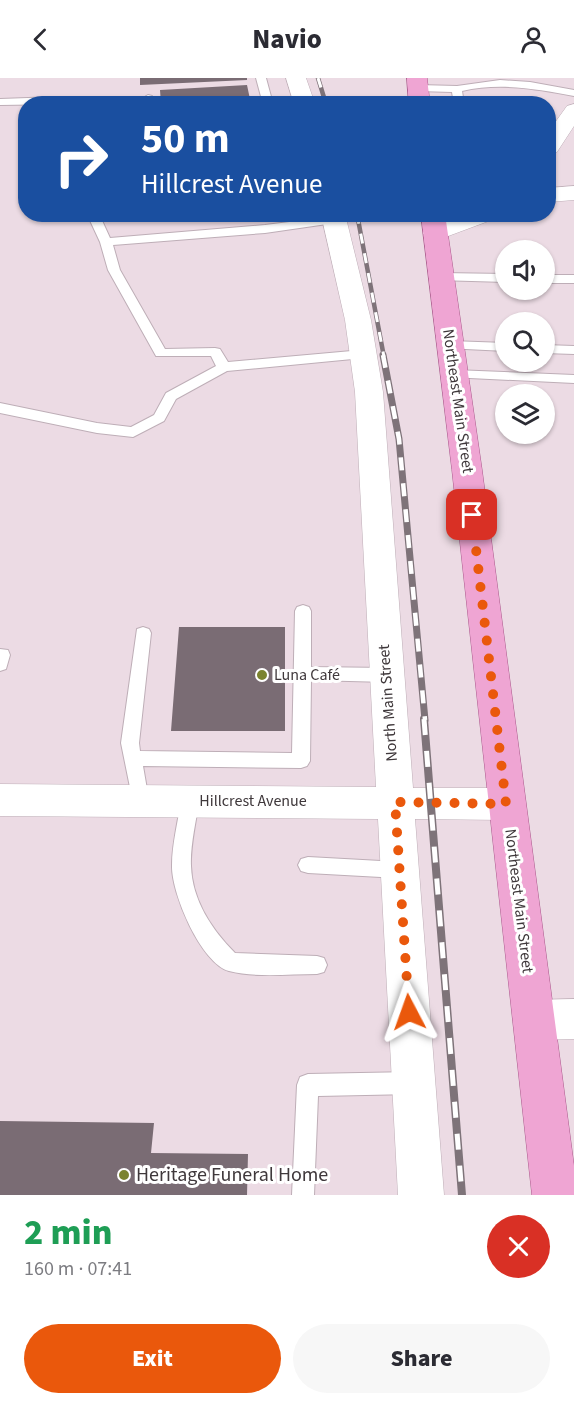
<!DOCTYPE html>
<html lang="en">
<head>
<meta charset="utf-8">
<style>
  :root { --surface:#fff; --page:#f7f7f7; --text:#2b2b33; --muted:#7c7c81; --accent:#ea580c }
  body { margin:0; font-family:"Source Sans 3",sans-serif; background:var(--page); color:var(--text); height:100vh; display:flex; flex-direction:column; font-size:22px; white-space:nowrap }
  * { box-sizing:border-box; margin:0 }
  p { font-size:20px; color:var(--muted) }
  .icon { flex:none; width:33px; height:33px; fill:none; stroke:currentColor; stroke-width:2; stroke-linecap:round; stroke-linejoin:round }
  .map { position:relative; height:1117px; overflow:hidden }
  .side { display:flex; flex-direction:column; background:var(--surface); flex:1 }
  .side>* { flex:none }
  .banner { position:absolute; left:18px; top:18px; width:538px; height:126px; border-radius:24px; box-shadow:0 2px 4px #0004; background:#1a4fa0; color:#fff; overflow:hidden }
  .tools { position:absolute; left:495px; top:162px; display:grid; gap:12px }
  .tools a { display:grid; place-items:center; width:60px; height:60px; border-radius:50%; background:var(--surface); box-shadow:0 2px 4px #0004; font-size:30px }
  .pin { position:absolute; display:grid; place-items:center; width:51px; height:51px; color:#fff; margin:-26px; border-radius:12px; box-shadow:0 3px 9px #0006 }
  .me { position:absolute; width:66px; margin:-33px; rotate:356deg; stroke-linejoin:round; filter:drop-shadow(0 0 4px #0008) }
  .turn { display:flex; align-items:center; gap:21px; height:126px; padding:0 24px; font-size:27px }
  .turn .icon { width:78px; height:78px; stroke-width:2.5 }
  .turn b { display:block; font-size:42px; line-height:51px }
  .round { display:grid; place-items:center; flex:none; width:63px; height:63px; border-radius:32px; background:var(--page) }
  .headline { display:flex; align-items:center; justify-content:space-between; height:102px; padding:0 24px }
  h1 { font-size:36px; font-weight:800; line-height:45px; color:#1e9e55 }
  .primary-button { display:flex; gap:12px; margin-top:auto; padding:12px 24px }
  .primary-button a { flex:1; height:69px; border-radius:36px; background:var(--accent); color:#fff; font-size:24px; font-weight:800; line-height:69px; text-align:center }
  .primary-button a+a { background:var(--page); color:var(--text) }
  header { display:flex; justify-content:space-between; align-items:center; height:78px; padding:0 24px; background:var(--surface); font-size:27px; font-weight:800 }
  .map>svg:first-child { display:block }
</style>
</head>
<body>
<header><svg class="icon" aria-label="back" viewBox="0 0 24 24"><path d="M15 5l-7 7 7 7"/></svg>Navio<svg class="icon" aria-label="person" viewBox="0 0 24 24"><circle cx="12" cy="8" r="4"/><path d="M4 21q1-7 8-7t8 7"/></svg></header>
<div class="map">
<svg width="574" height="1117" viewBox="0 0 574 1117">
  <rect width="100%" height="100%" fill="#ecdbe4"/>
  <path fill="#7a6c74" d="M140,0H247V2L140,7Z
    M247,7L251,26H161L160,12Z
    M179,549H285V653H171Z
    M0,1043L154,1045L151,1075L248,1076L247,1117H0Z"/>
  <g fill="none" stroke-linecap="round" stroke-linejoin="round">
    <defs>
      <path id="lane" d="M256,0H266L273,26H263Z
        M500,2L530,4L574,12V18C537,11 500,4 462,13L464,26H454L452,14L418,13L413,10L418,7L457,8Z
        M148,17L152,18L155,26H145L143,20Z
        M56,19L64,26L0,27V21Z
        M87,136H99L110,160L265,147L338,138L340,141L334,145L265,155L113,167L120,192L165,271L215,270L220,271L228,284L363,272L370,276L363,280L227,293L176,321L164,343L133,359L97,355L0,335V325L97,345L131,349L154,337L166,315L216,288L211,278H156L108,192L100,164Z
        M441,195L506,196V204L437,202L435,199Z
        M544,197H574V205H544Z
        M450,263L506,265V273L445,270L443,267Z
        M544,267L574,268V276L544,275Z
        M454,292L574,297V305L449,299L447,296Z
        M303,527L309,529L311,533V589L387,590L393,592L395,597L393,602L387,604L311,602L310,683L307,688L301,690L143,688L149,723L146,729L140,731L134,729L121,665L137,551L143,549L149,551L151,555L139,665L140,673L292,675L295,533L297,529Z
        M0,571L8,572L10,577L6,591L0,593Z
        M190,715L196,717L199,723C196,744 190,768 191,788C192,822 212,852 235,875L317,878L324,880L327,887L324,894L317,896C289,896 256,900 229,893C201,885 171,815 172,787C172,766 178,744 181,723L184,717Z
        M308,779L399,784L406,786L409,792L406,798L399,800L308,795L301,793L298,787L301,781Z
        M413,994L421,997L424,1005L421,1013L413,1016L318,1018L314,1117H292L297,1007L300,999L308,996Z"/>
      <path id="street" d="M286,0H306L315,26H294Z
        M574,108V122L549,124V110Z
        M321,136H345L371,242L383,314L413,710H506L519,715L524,726L519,737L506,742L415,741L444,1117H398L378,741L0,738V706L376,709L355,314L345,242Z
        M574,921V961L534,962L519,956L513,942L519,928L534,922Z"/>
      <path id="secondary" d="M574,26V48L557,74L549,76V53L567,28Z
        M463,136H497L494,141L443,160L435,162L427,160L423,155L427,150Z"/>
      <path id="primary" d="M407,0H427L430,26H409Z
        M421,136H445L482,392L574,1088V1117H532L452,392Z"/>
    </defs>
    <use href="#lane" stroke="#beaeb7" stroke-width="2"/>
    <use href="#street" stroke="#beaeb7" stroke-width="1"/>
    <use href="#secondary" stroke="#beaeb7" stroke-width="1"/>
    <use href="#primary" stroke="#aa588b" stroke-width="1"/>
    <use href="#lane" fill="#fff" fill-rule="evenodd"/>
    <use href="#street" fill="#fff" fill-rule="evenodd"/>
    <use href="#secondary" fill="#fff" fill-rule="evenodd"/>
    <use href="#primary" fill="#efa5d3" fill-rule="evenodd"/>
    <defs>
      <path id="rail-far2" d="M318,0L326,26
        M357,136L384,279"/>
      <path id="rail-far1" d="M383,277L399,361L425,642"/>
      <path id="rail" d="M424,641L462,1117"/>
    </defs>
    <use href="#rail-far2" stroke="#7e7379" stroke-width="4.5"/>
    <use href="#rail-far1" stroke="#7e7379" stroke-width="7"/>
    <use href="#rail" stroke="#7e7379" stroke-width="8"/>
    <use href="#rail-far2" stroke="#fff" stroke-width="3" stroke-dasharray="10" stroke-linecap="butt"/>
    <use href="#rail-far1" stroke="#fff" stroke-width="4.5" stroke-dasharray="13" stroke-linecap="butt"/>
    <use href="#rail" stroke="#fff" stroke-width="5" stroke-dasharray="16" stroke-linecap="butt"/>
  </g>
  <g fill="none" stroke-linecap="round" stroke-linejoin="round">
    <path stroke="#ea580c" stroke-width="10" stroke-dasharray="0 18" d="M409,934L395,724L506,726L472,437"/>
  </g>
  <g fill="#7b832f" stroke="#fff" stroke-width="2">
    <circle cx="262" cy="597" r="6"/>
    <circle cx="124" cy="1097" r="6"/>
  </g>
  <g text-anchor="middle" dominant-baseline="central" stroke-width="6" stroke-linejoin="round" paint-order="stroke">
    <g font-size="16" fill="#3f383b" stroke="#fff">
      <text transform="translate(458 323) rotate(82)">Northeast Main Street</text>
      <text transform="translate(388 625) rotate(-94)">North Main Street</text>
      <text x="253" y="723">Hillcrest Avenue</text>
      <text transform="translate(519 823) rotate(83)">Northeast Main Street</text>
    </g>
    <g font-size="16" fill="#3f383b" stroke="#fff" text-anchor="start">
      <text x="274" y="597">Luna Café</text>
    </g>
    <g font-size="20" fill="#3f383b" stroke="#fff" text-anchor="start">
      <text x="136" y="1097">Heritage Funeral Home</text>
    </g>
  </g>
</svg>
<div class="tools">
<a><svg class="icon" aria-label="sound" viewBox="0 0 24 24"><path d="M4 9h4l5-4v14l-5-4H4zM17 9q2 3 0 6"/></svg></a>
<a><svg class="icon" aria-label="search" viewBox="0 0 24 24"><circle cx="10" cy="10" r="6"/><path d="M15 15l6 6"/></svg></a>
<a><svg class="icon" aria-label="layers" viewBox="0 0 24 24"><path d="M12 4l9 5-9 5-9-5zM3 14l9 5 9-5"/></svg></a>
</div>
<div class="pin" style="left:472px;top:437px;background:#d93025"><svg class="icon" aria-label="arrive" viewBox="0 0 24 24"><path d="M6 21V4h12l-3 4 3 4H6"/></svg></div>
<svg class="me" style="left:409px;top:934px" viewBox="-20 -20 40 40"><path d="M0-17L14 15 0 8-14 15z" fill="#ea580c" stroke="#fff" stroke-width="4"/></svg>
<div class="banner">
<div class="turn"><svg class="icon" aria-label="right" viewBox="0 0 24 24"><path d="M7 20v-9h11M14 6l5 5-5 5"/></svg><div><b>50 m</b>Hillcrest Avenue</div></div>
</div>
</div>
<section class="side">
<div class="headline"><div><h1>2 min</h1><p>160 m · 07:41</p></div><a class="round" style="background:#d93025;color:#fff"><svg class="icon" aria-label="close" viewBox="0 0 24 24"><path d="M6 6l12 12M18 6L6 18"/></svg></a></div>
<div class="primary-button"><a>Exit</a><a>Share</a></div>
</section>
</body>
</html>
